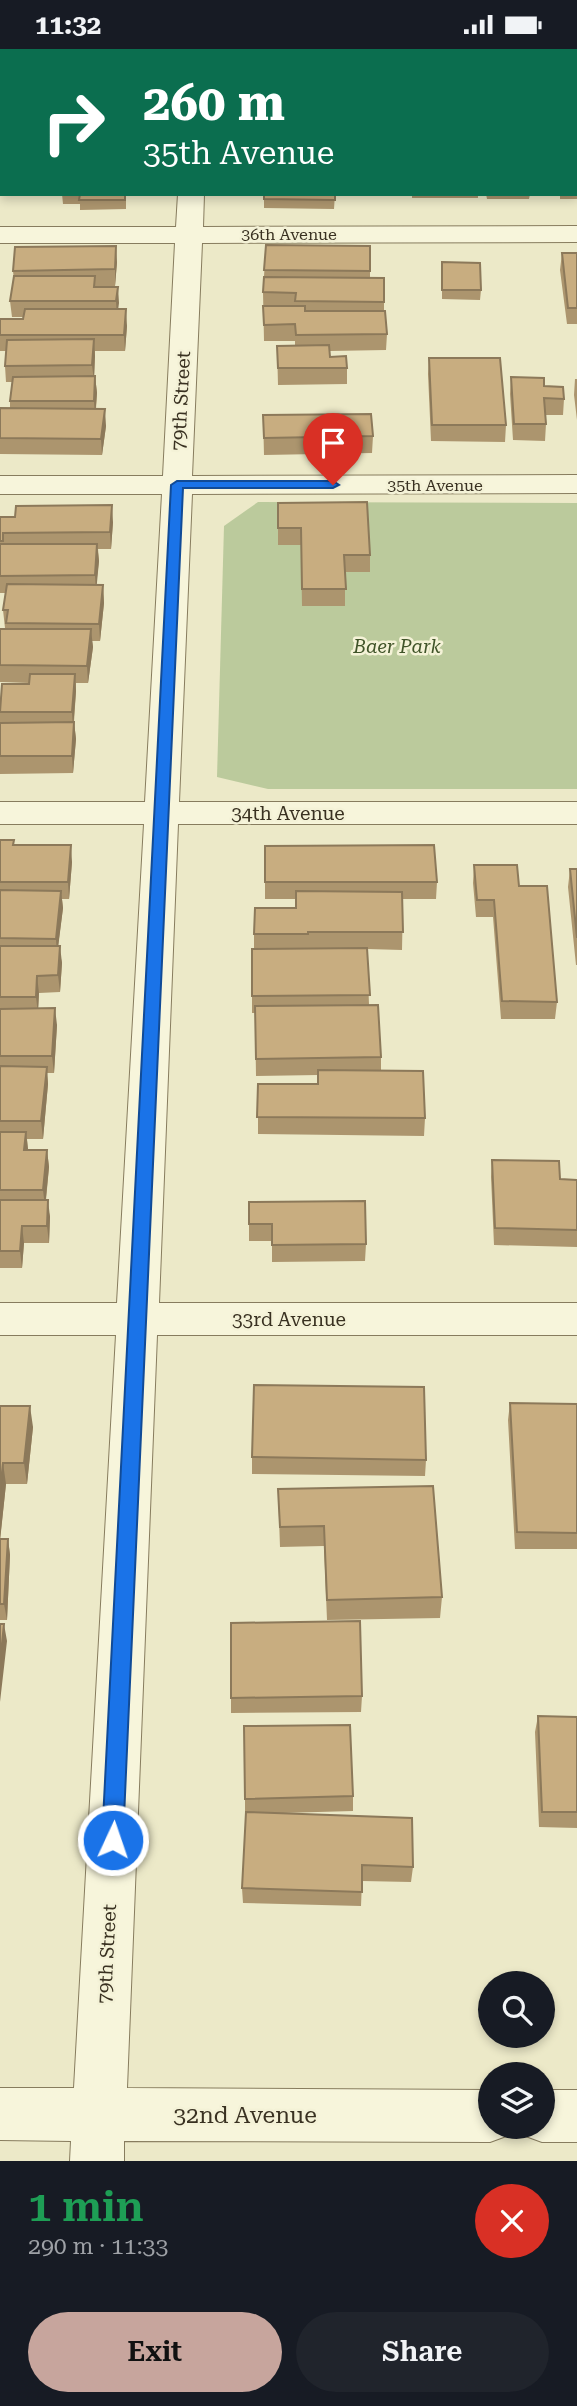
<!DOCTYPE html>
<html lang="en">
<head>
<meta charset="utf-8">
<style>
  :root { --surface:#171b24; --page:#20242c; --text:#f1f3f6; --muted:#9ea1a6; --accent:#c7a59d }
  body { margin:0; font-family:"Roboto Serif",serif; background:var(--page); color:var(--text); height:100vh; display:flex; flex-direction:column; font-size:26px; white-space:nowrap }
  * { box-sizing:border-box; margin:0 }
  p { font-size:23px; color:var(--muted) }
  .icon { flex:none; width:38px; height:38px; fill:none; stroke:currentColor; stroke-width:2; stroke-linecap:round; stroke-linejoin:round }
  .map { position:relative; height:2112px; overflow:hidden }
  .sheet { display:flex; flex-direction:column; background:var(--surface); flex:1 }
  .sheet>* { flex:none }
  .hud { position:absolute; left:0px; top:0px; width:578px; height:147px; box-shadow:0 4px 10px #0003; background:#0b6e4f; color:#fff; overflow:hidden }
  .buttons { position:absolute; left:478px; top:1922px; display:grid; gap:14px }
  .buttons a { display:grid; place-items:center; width:77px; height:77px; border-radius:50%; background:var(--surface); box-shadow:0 4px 10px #0003; font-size:35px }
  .pin { position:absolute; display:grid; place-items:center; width:60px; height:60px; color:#fff; margin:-72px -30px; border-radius:50% 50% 50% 0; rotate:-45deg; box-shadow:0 0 7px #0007 }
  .pin .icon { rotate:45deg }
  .me { position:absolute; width:77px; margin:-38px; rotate:3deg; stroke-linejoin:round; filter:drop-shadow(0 0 5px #0008) }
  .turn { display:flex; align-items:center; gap:24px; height:147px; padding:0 28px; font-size:32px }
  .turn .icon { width:91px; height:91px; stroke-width:2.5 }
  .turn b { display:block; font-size:49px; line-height:60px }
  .round { display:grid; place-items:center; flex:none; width:74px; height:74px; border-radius:37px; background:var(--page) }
  .overview { display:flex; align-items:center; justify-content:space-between; height:119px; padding:0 28px }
  h1 { font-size:42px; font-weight:600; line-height:52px; color:#1e9e55 }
  .action { display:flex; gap:14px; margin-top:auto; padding:14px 28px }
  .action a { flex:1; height:80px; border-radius:42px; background:var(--accent); color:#111; font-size:28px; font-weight:600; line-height:80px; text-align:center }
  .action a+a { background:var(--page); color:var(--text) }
  .status { display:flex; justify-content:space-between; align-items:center; height:49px; padding:0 35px; background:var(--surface); direction:ltr }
  .status svg { height:19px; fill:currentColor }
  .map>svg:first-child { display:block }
</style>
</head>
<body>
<div class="status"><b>11:32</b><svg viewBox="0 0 49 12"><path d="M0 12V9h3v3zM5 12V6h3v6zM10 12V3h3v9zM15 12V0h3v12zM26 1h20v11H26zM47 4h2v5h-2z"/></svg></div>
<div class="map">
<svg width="577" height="2112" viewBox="0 0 577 2112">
  <rect width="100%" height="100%" fill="#ece9c8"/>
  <path fill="#bbca9c" d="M258,453L577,454V740H268L217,728L224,477Z"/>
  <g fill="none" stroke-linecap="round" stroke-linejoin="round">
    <defs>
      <path id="minor" d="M186,0H210L185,2Z
        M178,145H204L203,178L577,177V193L202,194L192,427L577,426V444L192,445L179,753H577V775H178L159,1254H577V1286H157L127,2039L490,2041V2077H512L509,2086L490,2093L124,2092V2112H70L71,2092L0,2091V2039H74L116,1286H0V1254H117L144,775H0V753H145L162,445H0V427H163L175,194H0V178H176Z
        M542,2041H577V2093H542L523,2086L520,2077H542Z"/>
    </defs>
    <use href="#minor" stroke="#877c5e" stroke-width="2"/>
    <use href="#minor" fill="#f7f5db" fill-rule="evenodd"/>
  </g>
  <path fill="#ac956e" d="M576,11H577V53H576Z
    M576,118H577V150H560V145H576Z
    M62,145H126V160L80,161V155H63Z
    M264,145H335L334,160L264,159Z
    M412,145H478V149H412Z
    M486,145H530L529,150H487Z
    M266,196L370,197V229H384V262L387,285L386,301L330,302V308L347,319V335L278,336L277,297L295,296V292H264L263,243Z
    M562,204H577V275H567L560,221Z
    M117,213L115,237H96L118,238V260L127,277L125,302H95L94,327H95L97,344L96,360L106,377L102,406L0,405V359H10V352L12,333H6L5,317L6,302H0V270H23V268H12L10,252L14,231L13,222Z
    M442,213L481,241L480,251L442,250Z
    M429,309L506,376L505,393L431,392L428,325Z
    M511,328L544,337L564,350L563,366H546V375L545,392L513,391L510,345Z
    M575,330H577V371L574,346Z
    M263,366L373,387L372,404L264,406Z
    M278,454L370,506V523H345V557H302L301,496H278Z
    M0,468L113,473L111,500H98L99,512L96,536H103L104,554L100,592H92L93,598L88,634H76V642L74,673L76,690L73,724L0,725V653L29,635V634L0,633V580H6L5,579L3,561L6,544H0Z
    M0,791H14V796L72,813L69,850H62L63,859L58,897L62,914L60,943L39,944L38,959L57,976L54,1024H47L48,1035L43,1090H27L28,1101H47L49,1118L46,1151L50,1168L49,1194H24L22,1219H0Z
    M265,797L437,833L436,850H403L402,901L367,900L369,956L381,1008V1021L425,1069L424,1087L258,1085V1035H318V1026L256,1027L255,964H252V900H254V885L296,859V850H265Z
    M474,816L519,837L557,953L555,970H501L493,868H476L473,834Z
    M570,820H577V916H576L568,838Z
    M492,1111L560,1130L577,1131V1198L494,1196L491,1128Z
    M249,1153L366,1195L365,1212L272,1213V1192H249Z
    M510,1354L577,1355V1500H515L508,1371Z
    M0,1357L33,1378L27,1435H6L0,1490H8L10,1506L7,1571H0Z
    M252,1408L426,1411L425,1427L252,1425Z
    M278,1440L442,1548L440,1569L327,1571L324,1497L280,1498Z
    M362,1647L361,1663L231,1664V1649Z
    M538,1667L577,1668V1779L539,1778L535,1683Z
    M353,1747V1762L283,1764L413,1818L411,1833L362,1832L361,1857L243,1854L242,1839L246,1765H245V1750Z"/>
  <path fill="#8c795a" d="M116,197L117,213L115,237V220Z
    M118,238L119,254L117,269L116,252Z
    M126,260L127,277L125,302L124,286Z
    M94,290L95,307L94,332L92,316Z
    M95,327L97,344L95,368L94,352Z
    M105,360L106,377L102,406L101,390Z
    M112,456L113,473L111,500L110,483Z
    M97,495L99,512L96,544L95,526Z
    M103,536L104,554L100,592L99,575Z
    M91,580L93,598L88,634L87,617Z
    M75,625L76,642L73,680L72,663Z
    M74,673L76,690L73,724L72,707Z
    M71,796L72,813L69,850L68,833Z
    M61,842L63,859L57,907L56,890Z
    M60,897L62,914L60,943L58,926Z
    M37,927L39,944L38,965L36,948Z
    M55,959L57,976L54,1024L52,1007Z
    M47,1018L48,1035L43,1090L41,1072Z
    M26,1083L28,1100L24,1101Z
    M47,1101L49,1118L45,1158L43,1141Z
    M48,1151L50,1168L49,1194L47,1177Z
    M22,1177L24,1194L22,1219L20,1202Z
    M30,1357L33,1378L27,1435L24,1414Z
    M3,1414L6,1435L0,1492V1442Z
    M8,1490L10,1506L7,1571L4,1555Z
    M4,1575L7,1592L0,1653V1614Z"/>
  <path fill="#c8ad80" stroke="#8c795a" stroke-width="2" d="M261,0H375V2H261Z
    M576,11H577V37H576Z
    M576,118H577V134H576Z
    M62,145H125V151H79L80,145Z
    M264,145H335V151L264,150Z
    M266,196L370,197V222L264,221Z
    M116,197L115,220L13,222L15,198Z
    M562,204H577V259H568Z
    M442,213L480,214L481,241H442Z
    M14,227H95L94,238H118L116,252H10Z
    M264,228L384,229V253L295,252L296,244L263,243Z
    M263,257H305V262H385L387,285L296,286L295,275L264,276Z
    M25,260H126L124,286H0V270H23Z
    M94,290L92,316L5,317L7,291Z
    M329,296L330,308L346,307L347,319H278L277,297Z
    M429,309H500L506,376H432Z
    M95,327L94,352H10L13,328Z
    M511,328L544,329V337L563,338L564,350L544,349L546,375H514Z
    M0,359L105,360L101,390L0,389Z
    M371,365L373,387L264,389L263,366Z
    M367,453L370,506H344L346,540H302L301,479H278V454Z
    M112,456L110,483L3,484V492H0V468H15L16,457Z
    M0,495H97L95,526L0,527Z
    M7,535L103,536L99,575L6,574L8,561H3Z
    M0,580H91L87,617L0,616Z
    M30,625H75L72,663H0L2,635H29Z
    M74,673L72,707H0V674Z
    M0,791H14L13,796H71L68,833H0Z
    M434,796L437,833H265V797Z
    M474,816H517L519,837H547L557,953L502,952L494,851H477Z
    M570,820H577V889Z
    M0,841L61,842L56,890L0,889Z
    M296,842L402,843L403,883H308V885H254L255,859H296Z
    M0,897H60L58,926L37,927L36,948H0Z
    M367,899L370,946L252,947V900Z
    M378,956L381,1008L256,1010L255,957Z
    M55,959L52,1007H0V960Z
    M0,1017L47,1018L41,1072H0Z
    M318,1021L423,1022L425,1069L257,1068L258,1035H318Z
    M0,1083H26L24,1101H47L43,1141H0Z
    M492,1111L559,1112L560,1130L577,1131V1181L495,1179Z
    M0,1151H48L47,1177H22L20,1202H0Z
    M365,1152L366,1195L272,1196V1175H249V1153Z
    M254,1336L424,1338L426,1411L252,1408Z
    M510,1354L577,1355V1484L517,1483Z
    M0,1357H30L24,1414H3L0,1442Z
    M433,1437L442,1548L327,1551L324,1477L280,1478L278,1440Z
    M0,1490H8L4,1555H0Z
    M360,1572L362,1647L231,1649V1574Z
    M0,1575H4L0,1614Z
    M538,1667L577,1668V1763H542Z
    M350,1676L353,1747L245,1750L244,1677Z
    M246,1763L412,1769L413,1818L362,1816V1843L242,1839Z"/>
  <path fill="#1a73e8" stroke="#114b97" stroke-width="2" d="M177,432H333L339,436L333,439H183L123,1791L120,1798L113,1800L105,1798L102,1791L171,436Z"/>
  <g text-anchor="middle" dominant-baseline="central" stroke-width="5" stroke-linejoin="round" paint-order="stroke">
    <g font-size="16" fill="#393121" stroke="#f4f2d7">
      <text x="289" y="185">36th Avenue</text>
      <text x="435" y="436">35th Avenue</text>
    </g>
    <g font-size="19" fill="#393121" stroke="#f4f2d7">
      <text transform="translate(181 352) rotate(-87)">79th Street</text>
      <text x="288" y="764">34th Avenue</text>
      <text x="289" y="1270">33rd Avenue</text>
      <text transform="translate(107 1905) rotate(-87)">79th Street</text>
    </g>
    <g font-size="19" font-style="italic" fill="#405429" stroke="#f4f2d7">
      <text x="397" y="597">Baer Park</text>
    </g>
    <g font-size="23" fill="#393121" stroke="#f4f2d7">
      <text x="245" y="2066">32nd Avenue</text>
    </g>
  </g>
</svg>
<div class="buttons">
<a><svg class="icon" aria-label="search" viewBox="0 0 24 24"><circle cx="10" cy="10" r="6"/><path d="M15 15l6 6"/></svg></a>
<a><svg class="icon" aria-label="layers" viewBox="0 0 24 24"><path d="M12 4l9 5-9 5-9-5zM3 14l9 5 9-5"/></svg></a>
</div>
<div class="pin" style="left:333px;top:436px;background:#d93025"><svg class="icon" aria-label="arrive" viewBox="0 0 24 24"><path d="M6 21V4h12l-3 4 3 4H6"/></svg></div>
<svg class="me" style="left:113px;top:1791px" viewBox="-20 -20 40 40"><circle r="17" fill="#1a73e8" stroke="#fff" stroke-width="3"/><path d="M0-11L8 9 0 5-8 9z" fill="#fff"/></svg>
<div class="hud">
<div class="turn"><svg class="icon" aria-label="right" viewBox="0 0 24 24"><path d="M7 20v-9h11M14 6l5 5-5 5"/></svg><div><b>260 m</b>35th Avenue</div></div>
</div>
</div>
<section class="sheet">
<div class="overview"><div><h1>1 min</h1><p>290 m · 11:33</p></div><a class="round" style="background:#d93025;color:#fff"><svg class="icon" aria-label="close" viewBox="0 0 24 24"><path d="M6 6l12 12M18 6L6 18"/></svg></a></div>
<div class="action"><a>Exit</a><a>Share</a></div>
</section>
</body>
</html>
